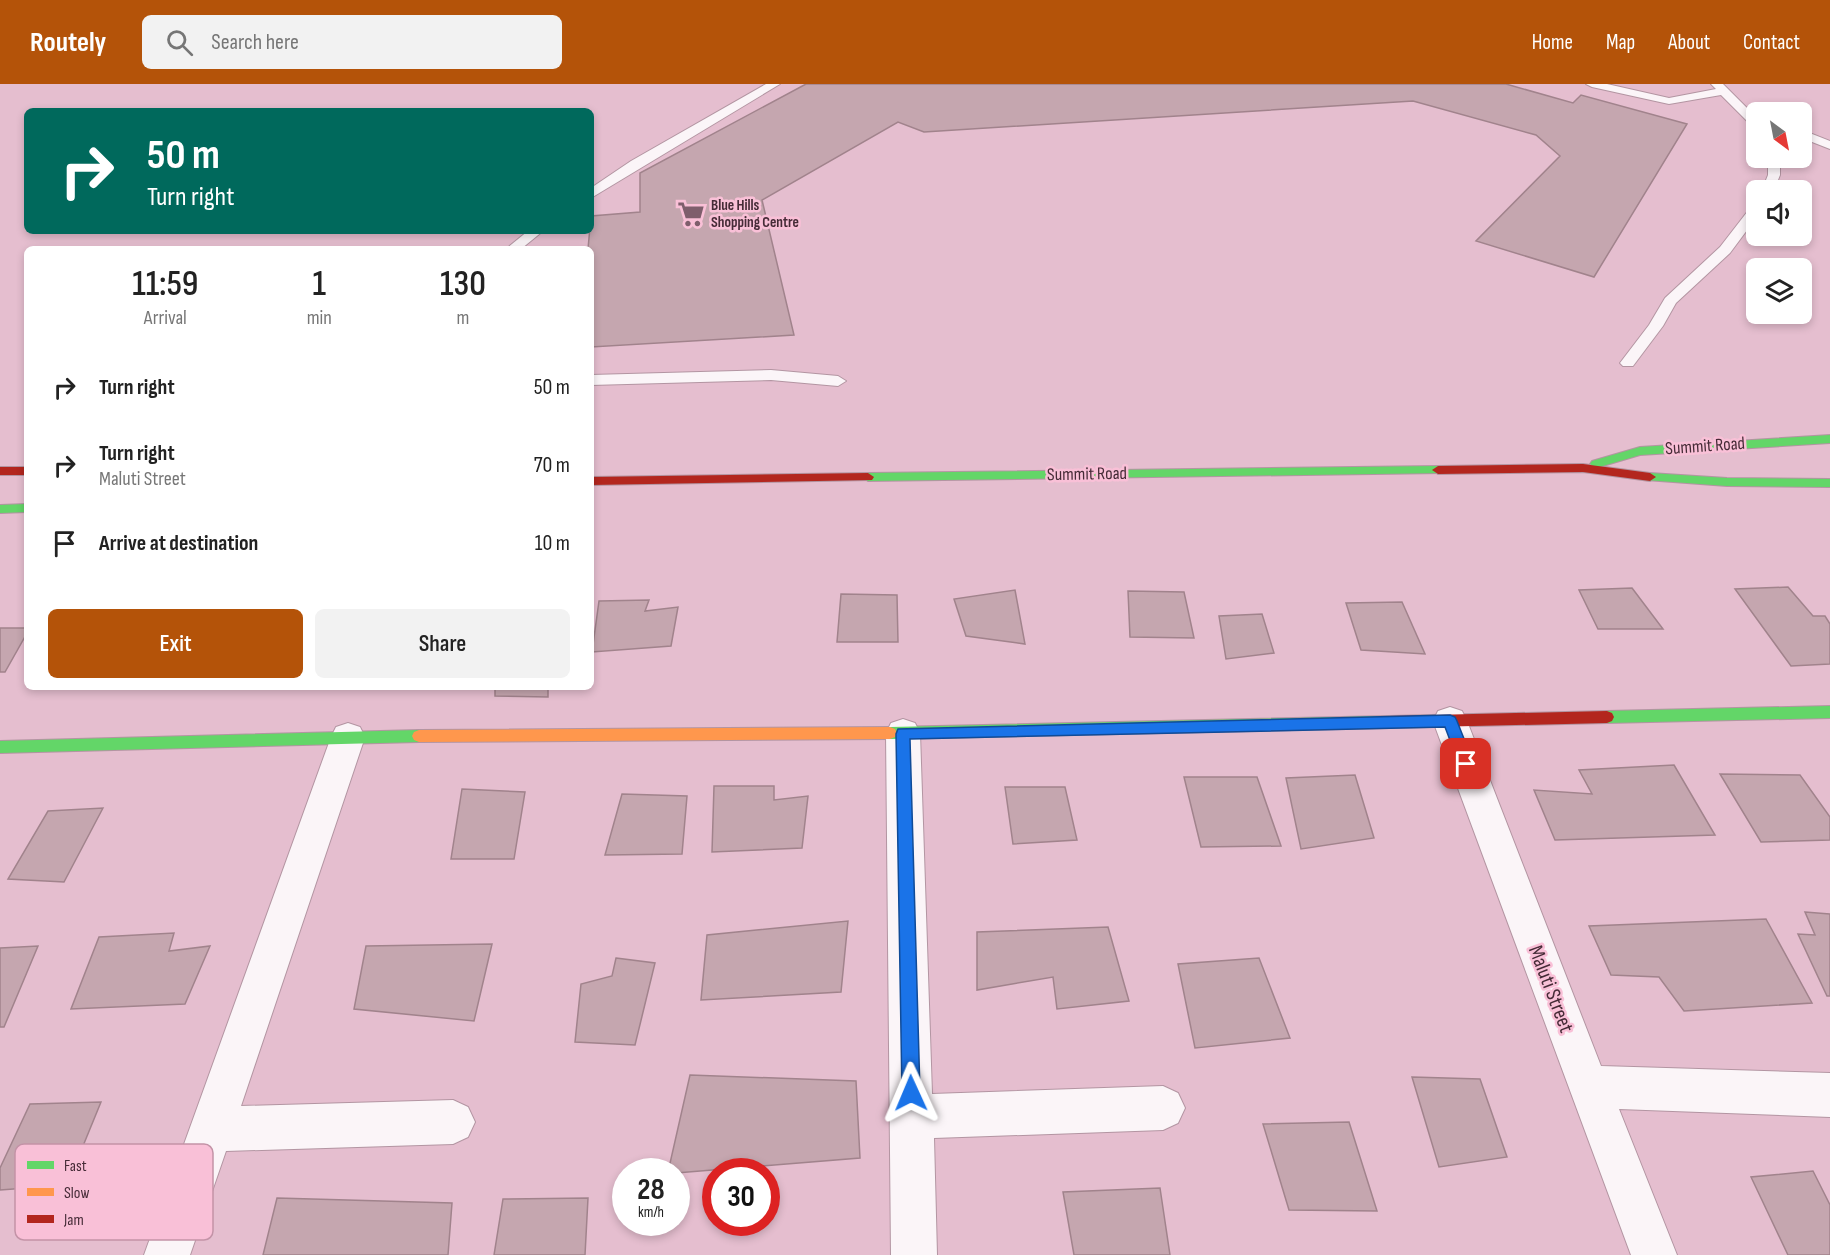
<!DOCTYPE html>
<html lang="en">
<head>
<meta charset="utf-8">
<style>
  :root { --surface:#fff; --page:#f2f2f2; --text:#222; --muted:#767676; --accent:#b45309 }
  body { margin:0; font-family:"Sofia Sans Condensed",sans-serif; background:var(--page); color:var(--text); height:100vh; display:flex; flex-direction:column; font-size:22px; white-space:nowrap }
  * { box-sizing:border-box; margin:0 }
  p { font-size:20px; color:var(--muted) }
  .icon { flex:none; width:33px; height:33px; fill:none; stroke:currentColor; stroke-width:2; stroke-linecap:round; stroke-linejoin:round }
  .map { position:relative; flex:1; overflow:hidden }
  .details { position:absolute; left:24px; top:162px; width:570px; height:444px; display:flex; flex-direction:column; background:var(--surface); border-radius:9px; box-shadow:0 3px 9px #0003 }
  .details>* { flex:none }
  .banner { position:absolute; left:24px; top:24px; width:570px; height:126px; border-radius:9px; box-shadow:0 3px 9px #0003; background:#00695c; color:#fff; overflow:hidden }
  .needle { width:39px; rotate:148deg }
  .controls { position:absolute; left:1746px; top:18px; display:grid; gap:12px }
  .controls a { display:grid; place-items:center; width:66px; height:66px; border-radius:9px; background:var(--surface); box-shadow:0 3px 9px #0003; font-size:30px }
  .speed { position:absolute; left:612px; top:1074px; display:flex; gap:12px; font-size:30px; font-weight:700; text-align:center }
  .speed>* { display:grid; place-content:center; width:78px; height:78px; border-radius:50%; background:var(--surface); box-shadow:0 3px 9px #0003; line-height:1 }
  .speed small { font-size:15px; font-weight:400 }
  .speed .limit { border:9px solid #d22; background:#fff; color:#111 }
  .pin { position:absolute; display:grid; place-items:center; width:51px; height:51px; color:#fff; margin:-26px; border-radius:12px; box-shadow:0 3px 9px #0006 }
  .me { position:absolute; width:66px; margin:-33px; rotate:359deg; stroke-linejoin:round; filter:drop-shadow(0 0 4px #0008) }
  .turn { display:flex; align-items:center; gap:21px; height:126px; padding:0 24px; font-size:27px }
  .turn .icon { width:78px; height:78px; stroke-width:2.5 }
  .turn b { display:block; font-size:42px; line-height:51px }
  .eta { display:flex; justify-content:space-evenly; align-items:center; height:102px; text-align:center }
  .eta b { font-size:36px; font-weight:600; line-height:42px }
  .primary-button { display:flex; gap:12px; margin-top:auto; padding:12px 24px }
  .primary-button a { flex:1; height:69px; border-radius:9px; background:var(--accent); color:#fff; font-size:24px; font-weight:600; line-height:69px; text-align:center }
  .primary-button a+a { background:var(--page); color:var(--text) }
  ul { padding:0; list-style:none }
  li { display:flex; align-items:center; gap:18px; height:78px; padding:0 24px }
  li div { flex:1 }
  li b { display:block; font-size:22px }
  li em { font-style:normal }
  header { display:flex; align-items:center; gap:36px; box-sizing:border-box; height:84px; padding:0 30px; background:var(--accent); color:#fff }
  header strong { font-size:28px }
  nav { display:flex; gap:33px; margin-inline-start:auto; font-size:21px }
  .search { width:420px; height:54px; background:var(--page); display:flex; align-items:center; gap:15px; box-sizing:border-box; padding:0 21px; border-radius:9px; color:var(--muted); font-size:22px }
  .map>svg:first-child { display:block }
</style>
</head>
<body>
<header>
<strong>Routely</strong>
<div class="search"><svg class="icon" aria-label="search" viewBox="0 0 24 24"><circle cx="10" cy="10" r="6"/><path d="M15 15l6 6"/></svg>Search here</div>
<nav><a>Home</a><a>Map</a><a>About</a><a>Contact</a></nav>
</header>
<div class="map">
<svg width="1830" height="1171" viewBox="0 0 1830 1171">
  <rect width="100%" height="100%" fill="#e5becf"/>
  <path fill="#c5a6af" stroke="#a1838c" stroke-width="1.5" d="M806,0H1506L1573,19L1581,11L1687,40L1594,193L1476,157L1560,72L1536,51L1413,17L924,48L898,38L762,116L794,251L591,263V165H588L591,132L640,128V89Z
    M1788,503L1813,532H1825L1830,540V580L1791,582L1735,505Z
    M1632,504L1663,545H1598L1579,506Z
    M1015,506L1025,560L966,552L954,515Z
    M1128,507L1184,508L1194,554L1130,553Z
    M841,510L897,511L898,558H837Z
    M649,516L645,527L678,523L671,562L592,568L599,517Z
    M1402,518L1425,570L1361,566L1346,519Z
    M1262,530L1274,569L1226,575L1219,532Z
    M0,544H27V549L5,588H0Z
    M495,603H548V613L495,612Z
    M1674,681L1715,751L1555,756L1534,706L1592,710L1579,686Z
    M1720,690L1800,691L1830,733V756L1761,758Z
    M1355,691L1374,754L1301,765L1286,694Z
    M1184,693H1257L1281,762L1201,763Z
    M714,702H774V716L808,712L802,764L712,768Z
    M1005,703H1065L1077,756L1013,760Z
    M462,705L525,708L514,775H451Z
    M622,710L687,712L682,770L605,771Z
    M103,724L64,798L8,795L48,727Z
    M1805,828L1830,830V912H1827L1798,850L1815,851Z
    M1766,835L1812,919L1684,927L1659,893L1611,891L1589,842Z
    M848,837L841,908L701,916L707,851Z
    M1108,843L1129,917L1057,925L1053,893L977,906V848Z
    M174,849L169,867L210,862L185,920L71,925L99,853Z
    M492,860L474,937L354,925L366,862Z
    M38,862L4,943H0V864Z
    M616,874L655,879L635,961L575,958L581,900L612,892Z
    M1259,874L1290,954L1195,964L1178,880Z
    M690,991L856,997L860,1074L676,1089L668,1088Z
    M1412,993L1480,995L1507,1073L1439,1083Z
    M101,1018L67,1101L0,1106V1084L30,1020Z
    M1349,1038L1377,1127L1289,1126L1263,1040Z
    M1813,1087L1830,1121V1171H1788L1751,1093Z
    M1160,1104L1170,1171H1074L1063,1108Z
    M277,1114L452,1119L448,1171H263Z
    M588,1114L585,1171H494L503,1115Z"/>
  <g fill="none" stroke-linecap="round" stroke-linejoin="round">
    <defs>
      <path id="lane" d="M766,0H780L591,114V104L631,77Z
        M1586,0H1607L1669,14L1716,5L1711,0H1723L1756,33V42H1752L1721,11L1669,20L1592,3Z
        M1802,46L1830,57V65L1802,54Z
        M1768,74H1780V91L1774,106H1762L1768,91Z
        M1756,122V134L1730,169L1676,219L1663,242L1633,282H1623L1620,279L1649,241L1665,214L1720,163L1751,123Z
        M528,147H543L521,165H506Z
        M771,286L838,292L846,297L838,302L771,296L591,301V291Z"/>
      <path id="street" d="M1450,623L1462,627L1467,637L1601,982L1830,989V1033L1619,1025L1677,1171H1631L1433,637L1438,627Z
        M903,635L915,639L920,649L932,1010L1163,1002L1178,1009L1185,1024L1178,1039L1163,1046L934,1054L937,1171H891L886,649L891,639Z
        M348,639L360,643L365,653L241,1022L453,1016L468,1023L475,1038L468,1053L453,1060L226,1067L190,1171H144L331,653L336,643Z"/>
      <path id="fast" d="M1830,351V359L1640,371L1596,384L1590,380L1592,377L1640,363Z
        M1438,382L1444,386L1442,389L868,397L862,393L868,389Z
        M1650,389L1727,394L1830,395V403L1727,402L1646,396L1644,393Z
        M27,420V428L0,429V421Z
        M1830,622V634L1607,639L1602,637L1600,633L1602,629L1607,627Z
        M1389,632L1394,634L1396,638L1394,642L1389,644L890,655L885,653L883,649L885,645L890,643Z
        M419,646L424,648L426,652L424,656L419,658L0,669V657Z"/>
      <path id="slow" d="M890,643L895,645L897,649L895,653L890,655L419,658L414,656L412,652L414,648L419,646Z"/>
      <path id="jam" d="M1583,380L1650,389L1656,393L1650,397L1583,388L1438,390L1432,386L1438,382Z
        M0,383H27V391H0Z
        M868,389L874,393L872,396L591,401V393Z
        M1607,627L1612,629L1614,633L1612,637L1607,639L1389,644L1384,642L1382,638L1384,634L1389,632Z"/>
    </defs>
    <use href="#lane" stroke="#b395a2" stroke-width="2"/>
    <use href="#street" stroke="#b395a2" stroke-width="2"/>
    <use href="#fast" stroke="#b395a2" stroke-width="2"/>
    <use href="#slow" stroke="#b395a2" stroke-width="2"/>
    <use href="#jam" stroke="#b395a2" stroke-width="2"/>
    <use href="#lane" fill="#fbf5f8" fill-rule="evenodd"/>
    <use href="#street" fill="#fbf5f8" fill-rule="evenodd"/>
    <use href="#fast" fill="#63d668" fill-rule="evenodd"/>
    <use href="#slow" fill="#ff974d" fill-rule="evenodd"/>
    <use href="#jam" fill="#b3261e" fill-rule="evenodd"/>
  </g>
  <path fill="#1a73e8" stroke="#114b97" stroke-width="1.5" d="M1450,631L1455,633L1457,637L1474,680L1471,684H1461L1459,680L1445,643L910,655L920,1009L917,1015L911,1018L905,1015L902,1009L896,650L898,645Z"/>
  <defs>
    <symbol id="supermarket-bare" viewBox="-9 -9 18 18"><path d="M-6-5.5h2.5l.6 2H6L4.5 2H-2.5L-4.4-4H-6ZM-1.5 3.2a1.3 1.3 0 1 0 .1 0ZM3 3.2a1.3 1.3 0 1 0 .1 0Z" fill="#7e5e6c" stroke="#f9c0d7" stroke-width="2.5" paint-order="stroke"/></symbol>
  </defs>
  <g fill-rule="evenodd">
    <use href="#supermarket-bare" x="672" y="111" width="38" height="38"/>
  </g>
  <g text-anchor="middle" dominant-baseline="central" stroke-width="5" stroke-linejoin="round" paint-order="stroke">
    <g font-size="15" font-weight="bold" fill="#462b37" stroke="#f9c0d7" text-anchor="start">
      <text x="711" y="121">Blue Hills<tspan x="711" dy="17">Shopping Centre</tspan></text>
    </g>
    <g font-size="18" fill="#462b37" stroke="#f9c0d7">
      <text transform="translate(1705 362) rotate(-4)">Summit Road</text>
      <text transform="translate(1087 390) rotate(-1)">Summit Road</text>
    </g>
    <g font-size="21" fill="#462b37" stroke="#f9c0d7">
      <text transform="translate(1551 905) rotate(69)">Maluti Street</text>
    </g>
  </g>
  <rect x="15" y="1060" width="198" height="96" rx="9" fill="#f9c0d7" stroke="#c393a7" stroke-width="1.5"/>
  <rect x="27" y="1077" width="27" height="8" fill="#63d668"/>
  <rect x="27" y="1104" width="27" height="8" fill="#ff974d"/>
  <rect x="27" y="1131" width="27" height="8" fill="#b3261e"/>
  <g font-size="16" fill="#462b37">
    <text x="64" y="1087">Fast</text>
    <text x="64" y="1114">Slow</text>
    <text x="64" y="1141">Jam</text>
  </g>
</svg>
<div class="controls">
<a><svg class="needle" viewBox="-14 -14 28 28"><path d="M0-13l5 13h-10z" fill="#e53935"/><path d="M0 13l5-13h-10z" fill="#767676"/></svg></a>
<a><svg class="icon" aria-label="sound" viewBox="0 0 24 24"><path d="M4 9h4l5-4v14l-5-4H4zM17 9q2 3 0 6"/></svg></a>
<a><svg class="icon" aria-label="layers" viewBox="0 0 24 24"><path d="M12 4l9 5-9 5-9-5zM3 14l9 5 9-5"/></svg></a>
</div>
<div class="speed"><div>28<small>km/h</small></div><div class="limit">30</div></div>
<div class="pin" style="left:1466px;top:680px;background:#d93025"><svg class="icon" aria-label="arrive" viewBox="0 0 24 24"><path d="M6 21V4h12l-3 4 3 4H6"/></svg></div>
<svg class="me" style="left:911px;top:1009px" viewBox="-20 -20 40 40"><path d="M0-17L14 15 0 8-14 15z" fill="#1a73e8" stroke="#fff" stroke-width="4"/></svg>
<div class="banner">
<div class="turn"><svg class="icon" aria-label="right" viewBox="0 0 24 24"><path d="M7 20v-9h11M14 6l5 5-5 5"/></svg><div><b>50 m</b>Turn right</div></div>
</div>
<section class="details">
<div class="eta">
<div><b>11:59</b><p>Arrival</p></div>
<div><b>1</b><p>min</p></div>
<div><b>130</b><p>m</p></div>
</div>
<ul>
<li><svg class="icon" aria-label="right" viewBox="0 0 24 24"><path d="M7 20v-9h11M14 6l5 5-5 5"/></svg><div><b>Turn right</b></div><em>50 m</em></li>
<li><svg class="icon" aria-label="right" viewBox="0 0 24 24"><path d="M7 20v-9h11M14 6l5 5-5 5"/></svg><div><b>Turn right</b><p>Maluti Street</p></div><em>70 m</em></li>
<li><svg class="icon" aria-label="arrive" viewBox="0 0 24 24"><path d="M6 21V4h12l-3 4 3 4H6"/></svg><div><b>Arrive at destination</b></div><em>10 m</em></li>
</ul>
<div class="primary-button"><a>Exit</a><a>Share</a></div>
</section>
</div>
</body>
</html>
